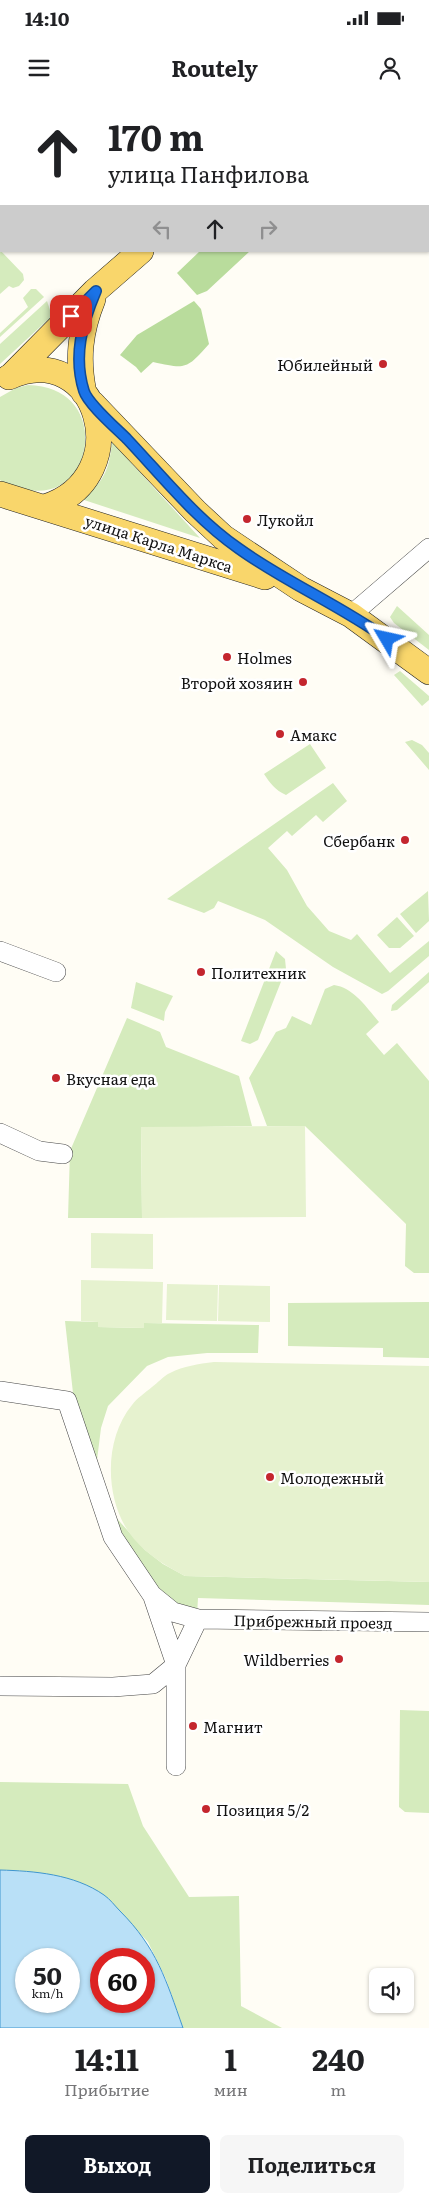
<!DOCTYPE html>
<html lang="ru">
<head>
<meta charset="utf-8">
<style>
  :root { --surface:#fff; --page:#f6f6f6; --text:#202124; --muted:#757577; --accent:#111827 }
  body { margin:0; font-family:Literata,serif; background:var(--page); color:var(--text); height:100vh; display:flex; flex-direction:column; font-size:19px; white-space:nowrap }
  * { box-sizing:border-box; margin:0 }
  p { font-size:16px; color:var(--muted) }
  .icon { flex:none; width:28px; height:28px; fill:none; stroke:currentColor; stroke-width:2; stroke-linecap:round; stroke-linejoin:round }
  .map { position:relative; height:1928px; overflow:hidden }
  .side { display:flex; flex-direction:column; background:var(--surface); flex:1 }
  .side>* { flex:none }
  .banner { position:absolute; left:0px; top:0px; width:430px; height:152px; box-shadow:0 1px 4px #0004; background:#fff; color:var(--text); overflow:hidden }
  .tools { position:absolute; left:369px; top:1868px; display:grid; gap:10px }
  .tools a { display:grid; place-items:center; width:45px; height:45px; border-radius:8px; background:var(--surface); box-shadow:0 1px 4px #0004; font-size:25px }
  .speed { position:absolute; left:15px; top:1848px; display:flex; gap:10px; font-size:25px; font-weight:700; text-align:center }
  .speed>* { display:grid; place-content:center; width:65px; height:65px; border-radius:50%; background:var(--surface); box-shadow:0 1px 4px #0004; line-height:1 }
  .speed small { font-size:12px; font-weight:400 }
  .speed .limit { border:8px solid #d22; background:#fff; color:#111 }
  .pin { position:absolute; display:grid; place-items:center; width:42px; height:42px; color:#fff; margin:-21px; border-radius:10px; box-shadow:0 2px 8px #0006 }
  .me { position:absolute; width:55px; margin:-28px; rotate:306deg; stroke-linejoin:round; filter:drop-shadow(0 0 4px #0008) }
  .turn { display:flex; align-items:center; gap:18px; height:105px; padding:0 25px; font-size:22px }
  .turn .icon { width:65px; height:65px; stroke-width:2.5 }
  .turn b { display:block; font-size:35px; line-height:42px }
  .lanes { display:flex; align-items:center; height:48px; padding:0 25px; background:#0003; justify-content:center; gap:25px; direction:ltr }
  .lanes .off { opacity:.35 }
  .eta { display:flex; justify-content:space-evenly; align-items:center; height:85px; text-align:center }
  .eta b { font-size:30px; font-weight:700; line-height:35px }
  .button { display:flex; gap:10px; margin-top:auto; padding:10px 25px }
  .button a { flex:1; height:58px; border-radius:8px; background:var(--accent); color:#fff; font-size:20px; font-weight:700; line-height:58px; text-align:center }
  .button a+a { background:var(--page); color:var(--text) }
  .status { display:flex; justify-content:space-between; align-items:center; height:35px; padding:0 25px; background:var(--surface); direction:ltr }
  .status svg { height:14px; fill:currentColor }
  header { display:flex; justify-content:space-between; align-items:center; height:65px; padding:0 25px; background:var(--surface); font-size:22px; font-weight:700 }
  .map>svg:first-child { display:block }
</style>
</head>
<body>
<div class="status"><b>14:10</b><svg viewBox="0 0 49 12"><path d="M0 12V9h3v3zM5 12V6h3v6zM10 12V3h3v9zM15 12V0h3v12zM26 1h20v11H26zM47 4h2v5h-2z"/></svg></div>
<header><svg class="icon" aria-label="menu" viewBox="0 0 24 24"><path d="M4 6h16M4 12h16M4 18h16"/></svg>Routely<svg class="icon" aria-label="person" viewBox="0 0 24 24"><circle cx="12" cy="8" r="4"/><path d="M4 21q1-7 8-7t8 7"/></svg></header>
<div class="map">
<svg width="429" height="1928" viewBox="0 0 429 1928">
  <rect width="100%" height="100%" fill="#fffdf5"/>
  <path fill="#d5ebbd" d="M0,150L23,174L24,180L19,186L13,188L9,186L0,194Z
    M31,189H36L44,197L0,237V233L28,207L23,198Z
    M47,201L52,216L0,264V244Z
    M28,285C115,287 94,407 25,389C16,387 7,386 0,380V297L16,288Z
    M112,342L200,438L81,399C104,382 109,371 112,342Z
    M397,506L429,535V550L394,523L390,517Z
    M400,571L429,596V600L422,606L394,575Z
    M412,640L422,645L429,653V670L405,642Z
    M310,644L326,668L286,695C275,690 270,683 264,674Z
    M333,683L347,701L323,722L316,715L292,736L287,731L268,748L287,770L307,806L329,831L351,840L357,834L390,873L429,841V856L388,891L382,894L333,867L265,820L218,801L214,808L204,813L167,799Z
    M428,791L429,821L416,833L400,814Z
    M397,817L414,836L400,848H389L377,835Z
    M276,851L285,859L286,869L258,940L250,944L241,941Z
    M429,872V882L397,910L391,911L392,905Z
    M136,882L173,896L165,912L164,921L131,908Z
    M334,885C354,888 366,907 379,922L366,934L384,955L397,943L429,981V1173H414L405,1166L406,1124L305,1026H267L249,978L276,932L286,928L292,916L311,925L325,889Z
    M127,918L160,932L166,947L239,976L252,1026L141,1028L142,1118H68L70,1051Z
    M429,1202V1258L383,1257V1248L288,1246V1203Z
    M65,1221L98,1222V1227L144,1228V1223L259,1225L258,1253H207L168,1257L147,1266L108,1306L101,1328L97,1360L112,1413L145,1450L163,1464L185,1476L429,1482V1505L198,1498L197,1515L156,1494L124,1437L99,1384L73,1293Z
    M400,1610L429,1611V1713L405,1712L399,1707Z
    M0,1682L128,1684L143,1726L189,1797L239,1796L241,1906L282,1928H183L166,1879L148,1842L104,1795L24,1771L0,1770Z"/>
  <path fill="#b9dc9c" d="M200,151H250L207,191L197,195L177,173Z
    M194,201L201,209L209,244C186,270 186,269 153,262L141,273L136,267L120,255L137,235Z"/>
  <path fill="#e6f2cf" d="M305,1026L306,1117L142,1118L141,1027Z
    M91,1133L153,1134V1169L91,1168Z
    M81,1180L163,1182L162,1223H144V1228L98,1227V1222L81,1221Z
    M167,1184L218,1185L217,1221L166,1220Z
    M219,1185L270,1186V1222L218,1221Z
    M214,1262L429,1266V1482L185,1476C164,1465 142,1452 128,1431C105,1396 104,1339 132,1305C137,1298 145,1293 152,1287C158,1283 163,1276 170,1273C184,1266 198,1264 214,1262Z"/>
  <path fill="#b9e0f7" stroke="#3f96cf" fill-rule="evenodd" d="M0,1770C34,1771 74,1774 104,1795C110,1799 115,1806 120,1811C157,1848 166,1880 183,1928H0ZM26,1859H69V1901H26ZM101,1859H144V1901H101Z"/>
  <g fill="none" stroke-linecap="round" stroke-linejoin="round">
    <defs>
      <path id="minor" d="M351,515L429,448
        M0,851L56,872
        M0,1033L39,1051L63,1054
        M0,1291L67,1301L113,1437L152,1495L173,1512L198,1519L429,1522
        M153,1497L176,1565V1666
        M0,1586L113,1587L153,1584L176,1565L198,1519"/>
      <path id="major" d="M311,1L312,0
        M11,276L95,191L141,151
        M9,277C98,237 139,377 45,407
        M84,293C77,259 80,231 93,199
        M92,303L195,411L223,437L301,489L351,515L429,572
        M0,394L265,477"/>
    </defs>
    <use href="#minor" stroke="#444" stroke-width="20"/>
    <use href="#major" stroke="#222" stroke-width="26"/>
    <use href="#minor" stroke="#fff" stroke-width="19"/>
    <use href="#major" stroke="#f9d66b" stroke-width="25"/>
  </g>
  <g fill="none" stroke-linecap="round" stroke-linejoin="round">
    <defs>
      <path id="route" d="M71,216L96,191C82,224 73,256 84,291C88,304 116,328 127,339C162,376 196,419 238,448C285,482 340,505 387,539"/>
    </defs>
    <use href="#route" stroke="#114b97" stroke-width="12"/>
    <use href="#route" stroke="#1a73e8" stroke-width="9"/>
  </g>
  <g fill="#c4262e" stroke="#fff" stroke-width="2">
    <circle cx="383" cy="264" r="5"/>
    <circle cx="247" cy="419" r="5"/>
    <circle cx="227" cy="557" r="5"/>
    <circle cx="303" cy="582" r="5"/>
    <circle cx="280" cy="634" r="5"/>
    <circle cx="405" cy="740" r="5"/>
    <circle cx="201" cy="872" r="5"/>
    <circle cx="56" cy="978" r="5"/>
    <circle cx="270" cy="1377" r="5"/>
    <circle cx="339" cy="1559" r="5"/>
    <circle cx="193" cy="1626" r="5"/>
    <circle cx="206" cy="1709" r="5"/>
  </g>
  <g text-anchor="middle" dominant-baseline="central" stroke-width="5" stroke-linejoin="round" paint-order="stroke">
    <g font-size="15" fill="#111" stroke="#fff" text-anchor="start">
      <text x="373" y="264" text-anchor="end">Юбилейный</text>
      <text x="257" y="419">Лукойл</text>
      <text x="237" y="557">Holmes</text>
      <text x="293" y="582" text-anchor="end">Второй хозяин</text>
      <text x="290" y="634">Амакс</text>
      <text x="395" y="740" text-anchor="end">Сбербанк</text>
      <text x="211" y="872">Политехник</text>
      <text x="66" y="978">Вкусная еда</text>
      <text x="280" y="1377">Молодежный</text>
      <text x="329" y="1559" text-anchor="end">Wildberries</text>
      <text x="203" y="1626">Магнит</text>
      <text x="216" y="1709">Позиция 5/2</text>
    </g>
    <g font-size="15" fill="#111" stroke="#fff">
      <text transform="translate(159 443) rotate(18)">улица Карла Маркса</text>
      <text transform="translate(313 1521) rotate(1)">Прибрежный проезд</text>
    </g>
  </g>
</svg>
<div class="tools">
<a><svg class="icon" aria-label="sound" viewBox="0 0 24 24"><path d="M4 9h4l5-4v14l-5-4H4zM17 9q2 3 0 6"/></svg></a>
</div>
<div class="speed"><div>50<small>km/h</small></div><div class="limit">60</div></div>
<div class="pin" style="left:71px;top:216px;background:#d93025"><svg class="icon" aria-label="arrive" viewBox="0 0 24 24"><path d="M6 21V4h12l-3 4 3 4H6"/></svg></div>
<svg class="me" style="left:387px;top:539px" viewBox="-20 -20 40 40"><path d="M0-17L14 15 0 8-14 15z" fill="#1a73e8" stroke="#fff" stroke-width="4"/></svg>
<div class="banner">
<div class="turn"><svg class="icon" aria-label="ahead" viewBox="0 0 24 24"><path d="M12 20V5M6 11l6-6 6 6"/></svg><div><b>170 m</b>улица Панфилова</div></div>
<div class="lanes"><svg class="icon off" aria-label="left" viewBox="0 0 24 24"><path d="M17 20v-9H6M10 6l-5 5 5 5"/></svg><svg class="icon" aria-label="ahead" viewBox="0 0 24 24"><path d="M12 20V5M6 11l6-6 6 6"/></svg><svg class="icon off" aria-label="right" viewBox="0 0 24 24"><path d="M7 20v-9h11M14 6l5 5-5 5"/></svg></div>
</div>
</div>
<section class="side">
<div class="eta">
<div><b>14:11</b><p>Прибытие</p></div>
<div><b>1</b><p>мин</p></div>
<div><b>240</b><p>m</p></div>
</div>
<div class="button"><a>Выход</a><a>Поделиться</a></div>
</section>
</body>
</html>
